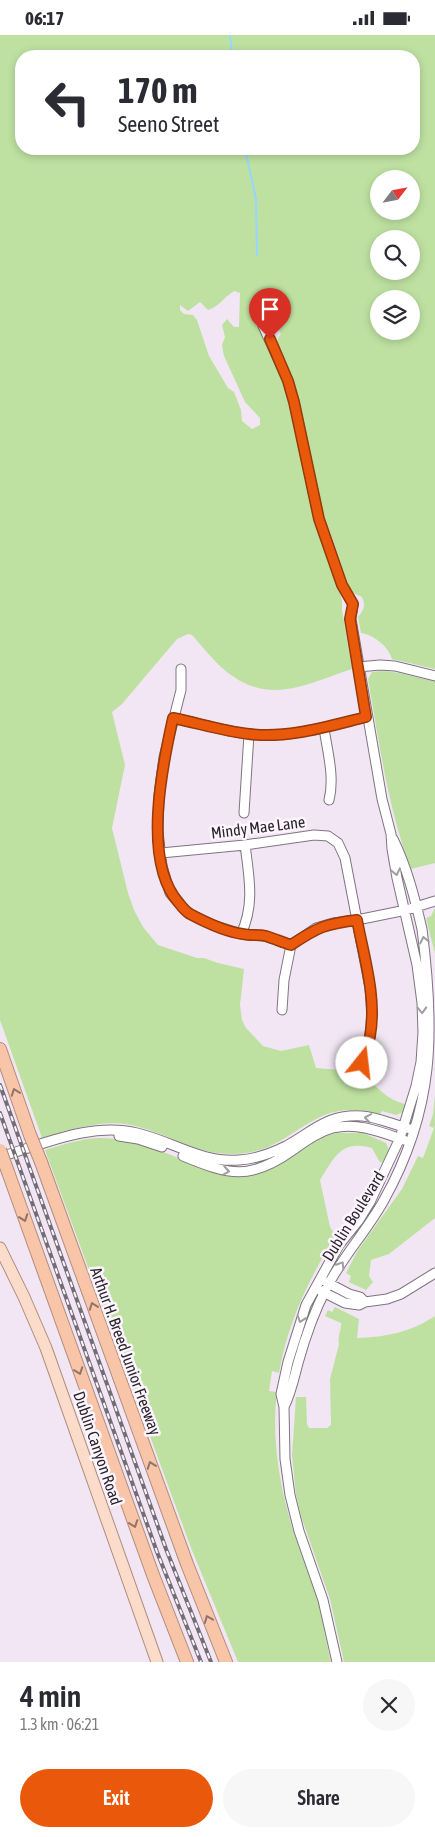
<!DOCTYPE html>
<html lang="en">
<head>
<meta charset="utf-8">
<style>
  :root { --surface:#fff; --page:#f7f7f7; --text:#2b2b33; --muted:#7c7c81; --accent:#ea580c }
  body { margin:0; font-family:"Asap Condensed",sans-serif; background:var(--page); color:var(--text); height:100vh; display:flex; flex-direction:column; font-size:19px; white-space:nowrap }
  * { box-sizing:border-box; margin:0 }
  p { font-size:16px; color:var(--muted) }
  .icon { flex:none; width:28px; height:28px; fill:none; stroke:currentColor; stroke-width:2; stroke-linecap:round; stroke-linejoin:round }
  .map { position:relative; height:1627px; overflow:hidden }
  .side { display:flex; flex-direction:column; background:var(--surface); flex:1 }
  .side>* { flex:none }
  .guide { position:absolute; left:15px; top:15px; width:405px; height:105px; border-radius:20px; box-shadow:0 2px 8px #0003; background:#fff; color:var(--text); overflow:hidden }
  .needle { width:32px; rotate:58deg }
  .fabs { position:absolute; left:370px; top:135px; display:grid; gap:10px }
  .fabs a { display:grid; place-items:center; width:50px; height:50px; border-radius:50%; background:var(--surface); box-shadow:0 2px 8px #0003; font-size:25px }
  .pin { position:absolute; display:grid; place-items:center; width:42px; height:42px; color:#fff; margin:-51px -21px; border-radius:50% 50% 50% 0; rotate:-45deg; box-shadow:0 0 5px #0007 }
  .pin .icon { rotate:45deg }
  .me { position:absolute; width:55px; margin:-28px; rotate:16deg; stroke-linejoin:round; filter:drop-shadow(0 0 4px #0008) }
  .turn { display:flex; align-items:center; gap:18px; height:105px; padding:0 20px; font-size:22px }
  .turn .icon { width:65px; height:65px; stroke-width:2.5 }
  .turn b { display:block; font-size:35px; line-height:42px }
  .round { display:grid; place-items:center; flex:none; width:52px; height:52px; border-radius:26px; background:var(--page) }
  .headline { display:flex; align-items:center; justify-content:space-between; height:85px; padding:0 20px }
  h1 { font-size:30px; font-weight:600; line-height:38px }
  .button { display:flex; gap:10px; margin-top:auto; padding:10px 20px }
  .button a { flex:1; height:58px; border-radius:30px; background:var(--accent); color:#fff; font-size:20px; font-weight:600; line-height:58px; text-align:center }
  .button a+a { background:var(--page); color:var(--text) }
  .status { display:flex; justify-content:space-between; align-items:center; height:35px; padding:0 25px; background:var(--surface); direction:ltr }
  .status svg { height:14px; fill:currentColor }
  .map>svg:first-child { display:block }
</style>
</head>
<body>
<div class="status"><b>06:17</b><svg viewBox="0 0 49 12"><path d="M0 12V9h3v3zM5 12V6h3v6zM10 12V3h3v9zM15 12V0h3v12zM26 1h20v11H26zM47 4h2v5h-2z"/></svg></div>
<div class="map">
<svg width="435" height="1627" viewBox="0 0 435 1627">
  <rect width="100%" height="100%" fill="#f2e6f4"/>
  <path fill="#bee1a1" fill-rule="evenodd" d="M0,0H435V634L392,624C388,611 374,600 361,598L358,582C364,575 366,571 362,562L351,557L323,477L297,358L287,329L277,308L278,303L281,299L279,295L271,297L281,340L289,364L308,457L342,565V575L352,634C306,649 270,671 227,637C214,627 203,612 192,600L188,599L177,604L122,669L112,677L125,730L112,793L128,858L134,875L143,892L158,910L197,923H204L218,928L244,934L240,970L242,985L246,993L263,1011L281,1016L309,1010L316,1033L353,1036L361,1040H365C377,1052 387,1065 405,1069L403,1077L396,1080L382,1076L380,1079C360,1073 336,1073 318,1083C287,1099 274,1117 236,1119C197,1121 167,1097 131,1090C101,1084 70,1095 42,1103L0,985ZM21,21H414V114H21ZM379,144H411V176H379ZM379,204H411V236H379ZM234,256L240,258L239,292H234L227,284L222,290L225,302L222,310L224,321L245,367L260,383V390L252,394L242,386L241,375L234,357L228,353L209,321L197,285L193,280L184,279L180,275V270L188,276L200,267L208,275C219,272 224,262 234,256ZM379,264H411V296H379Z
    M380,636C399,636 416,643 435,646V828L411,834C388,774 379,707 368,644L372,637Z
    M435,873V919L426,883L431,881Z
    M435,1060V1183L389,1219L371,1225L369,1241L373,1247L366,1255L349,1247L351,1241L346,1238L358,1215L402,1154L418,1121L423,1123L434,1093L429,1091L433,1079Z
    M337,1098H363L386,1108L389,1115L382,1128L379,1126L372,1113C341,1104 334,1123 320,1145L330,1192L336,1201C309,1243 288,1287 279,1338L272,1336L269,1356L277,1357C271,1404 280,1454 294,1498C300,1517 310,1536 315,1556C322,1579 325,1603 331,1627H238L191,1513L45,1115C62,1110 80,1104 98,1103C126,1102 153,1113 179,1123C196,1130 214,1140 233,1141C270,1143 289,1120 319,1104C324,1101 331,1100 337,1098Z
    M335,1272L359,1284L357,1303C386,1302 411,1297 435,1281V1627H344L330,1564L301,1481L296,1460L292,1420L296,1362H306L307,1389L309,1393H327L331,1390L330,1344L339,1309C337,1301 342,1294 341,1288L325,1281L328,1275L332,1277Z"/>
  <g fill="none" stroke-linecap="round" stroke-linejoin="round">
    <path stroke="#97d6ff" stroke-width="2" d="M230,0L232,21
      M245,114L256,164L257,220"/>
    <defs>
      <path id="minor" d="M263,291L288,346L294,367L319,484L342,550L353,569L351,584L382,764L391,799L392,814L397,843L417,930L422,968L423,997L421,1027L416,1051L400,1103L370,1167L359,1185L339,1210L306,1270L288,1327L281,1359L284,1372L285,1424L290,1460L299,1496L323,1565L337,1627
        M358,632L380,630L395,631L435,641
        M181,634V655L164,722L159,760L158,797L162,831L170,858L188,878L213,890L241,899L264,901L291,910
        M173,683C198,688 224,696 249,699C288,704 329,691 367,682
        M324,693C327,715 335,742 329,765
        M244,778L249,699
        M161,818L245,810L314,800L328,801L338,808L345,823L370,953L372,979L370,1002L362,1028
        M241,899C255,870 249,841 245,810
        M291,910L316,893L333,888L357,885L406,875L435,866
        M282,975L284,945L291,910
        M119,1101L138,1104L162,1112
        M183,1121C229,1140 250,1146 293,1115C306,1106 318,1097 333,1093C357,1087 381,1097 404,1105
        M0,1122C44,1109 91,1087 137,1098C172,1106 201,1128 239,1125C255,1124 272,1118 286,1111C314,1096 326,1079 362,1081C378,1082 394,1090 410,1094
        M326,1247L349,1259L360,1262L365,1267
        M321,1256L345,1268L359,1270L365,1267L387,1264L401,1259L435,1238
        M284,1372C291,1358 294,1343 298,1328C305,1303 314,1277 326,1254C342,1222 367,1196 384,1165C435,1074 435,996 422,894C415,864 407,832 393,804"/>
      <path id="major" d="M0,1213L24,1262L46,1313L157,1627"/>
      <path id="highway" d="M0,1014L30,1100
        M41,1127L187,1529L226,1627
        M8,1137L153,1540L187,1627"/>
    </defs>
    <use href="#minor" stroke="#7f7481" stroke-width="11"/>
    <use href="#major" stroke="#b08d7c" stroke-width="13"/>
    <use href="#highway" stroke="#b08d7c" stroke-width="14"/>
    <use href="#minor" stroke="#fff" stroke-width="9"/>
    <use href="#major" stroke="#fbdccb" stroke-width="11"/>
    <use href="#highway" stroke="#f9c5a8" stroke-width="12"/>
    <defs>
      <path id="rail" d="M0,1050L166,1514L211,1627
        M0,1078L157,1517L201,1627"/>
    </defs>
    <use href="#rail" stroke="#746d76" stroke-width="4"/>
    <use href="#rail" stroke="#fcf5fd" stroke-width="2" stroke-dasharray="5.5" stroke-linecap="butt"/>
    <defs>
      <path id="highway-bridge" d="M30,1100L41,1127
        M0,1115L8,1137"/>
    </defs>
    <use href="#highway-bridge" stroke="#b08d7c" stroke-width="14" stroke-linecap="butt"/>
    <use href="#highway-bridge" stroke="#f9c5a8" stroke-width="12"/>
  </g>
  <defs><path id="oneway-chevron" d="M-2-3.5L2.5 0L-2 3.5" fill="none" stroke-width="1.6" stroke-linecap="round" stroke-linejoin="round" transform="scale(1.25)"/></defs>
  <g stroke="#9f9d9f">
    <use href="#oneway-chevron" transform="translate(396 837) rotate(78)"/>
    <use href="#oneway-chevron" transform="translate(424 905) rotate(-102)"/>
    <use href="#oneway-chevron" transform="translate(422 975) rotate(88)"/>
    <use href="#oneway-chevron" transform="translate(368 1083) rotate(-170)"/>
    <use href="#oneway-chevron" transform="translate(226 1136) rotate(9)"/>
    <use href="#oneway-chevron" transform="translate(341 1230) rotate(-58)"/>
    <use href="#oneway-chevron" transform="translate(301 1284) rotate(109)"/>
  </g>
  <g stroke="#917569">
    <use href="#oneway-chevron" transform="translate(15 1057) rotate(-110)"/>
    <use href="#oneway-chevron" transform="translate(24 1183) rotate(70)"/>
    <use href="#oneway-chevron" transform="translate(93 1271) rotate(-110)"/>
    <use href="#oneway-chevron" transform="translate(79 1336) rotate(70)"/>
    <use href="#oneway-chevron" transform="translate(151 1430) rotate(-110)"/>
    <use href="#oneway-chevron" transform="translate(134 1489) rotate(70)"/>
    <use href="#oneway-chevron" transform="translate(208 1584) rotate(-112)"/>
  </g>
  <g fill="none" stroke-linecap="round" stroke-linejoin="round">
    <defs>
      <path id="route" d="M270,304L288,346L294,367L319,484L342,550L353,569L350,584L366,682C329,691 288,704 249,699C223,696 198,688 173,683C162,732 142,827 179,868C182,872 185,876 190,879C205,887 226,897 243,899C250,901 258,899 266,901C274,904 283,907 291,910C318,892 325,889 357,885C364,922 377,963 370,1001C368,1010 365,1019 362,1028"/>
    </defs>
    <use href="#route" stroke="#983908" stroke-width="12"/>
    <use href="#route" stroke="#ea580c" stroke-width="9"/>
  </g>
  <g text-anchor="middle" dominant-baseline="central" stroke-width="5" stroke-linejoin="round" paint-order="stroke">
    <g font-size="16" fill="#29252a" stroke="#fcf5fd">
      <text transform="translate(258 792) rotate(-7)">Mindy Mae Lane</text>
      <text transform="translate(353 1181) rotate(-58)">Dublin Boulevard</text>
      <text transform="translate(126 1316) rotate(70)">Arthur H. Breed Junior Freeway</text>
      <text transform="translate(98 1413) rotate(71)">Dublin Canyon Road</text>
    </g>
  </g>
</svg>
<div class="fabs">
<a><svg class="needle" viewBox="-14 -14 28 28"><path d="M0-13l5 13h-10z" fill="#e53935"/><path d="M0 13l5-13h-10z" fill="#7c7c81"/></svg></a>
<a><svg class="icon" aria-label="search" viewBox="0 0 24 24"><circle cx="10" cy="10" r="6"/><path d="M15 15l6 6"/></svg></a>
<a><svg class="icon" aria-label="layers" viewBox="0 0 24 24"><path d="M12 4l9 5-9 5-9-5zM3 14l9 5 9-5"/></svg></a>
</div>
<div class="pin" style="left:270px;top:304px;background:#d93025"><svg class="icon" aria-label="arrive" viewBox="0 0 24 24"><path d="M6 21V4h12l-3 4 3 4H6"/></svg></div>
<svg class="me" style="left:362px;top:1028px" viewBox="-20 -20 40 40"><circle r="19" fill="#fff"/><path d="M0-13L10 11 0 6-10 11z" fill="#ea580c"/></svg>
<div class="guide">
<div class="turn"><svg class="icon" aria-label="left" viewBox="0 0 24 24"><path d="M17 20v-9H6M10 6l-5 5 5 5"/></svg><div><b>170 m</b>Seeno Street</div></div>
</div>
</div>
<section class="side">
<div class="headline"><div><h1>4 min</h1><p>1.3 km · 06:21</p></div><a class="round"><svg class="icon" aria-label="close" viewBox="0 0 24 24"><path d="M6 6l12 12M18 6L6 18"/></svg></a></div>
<div class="button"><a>Exit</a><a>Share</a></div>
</section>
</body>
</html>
